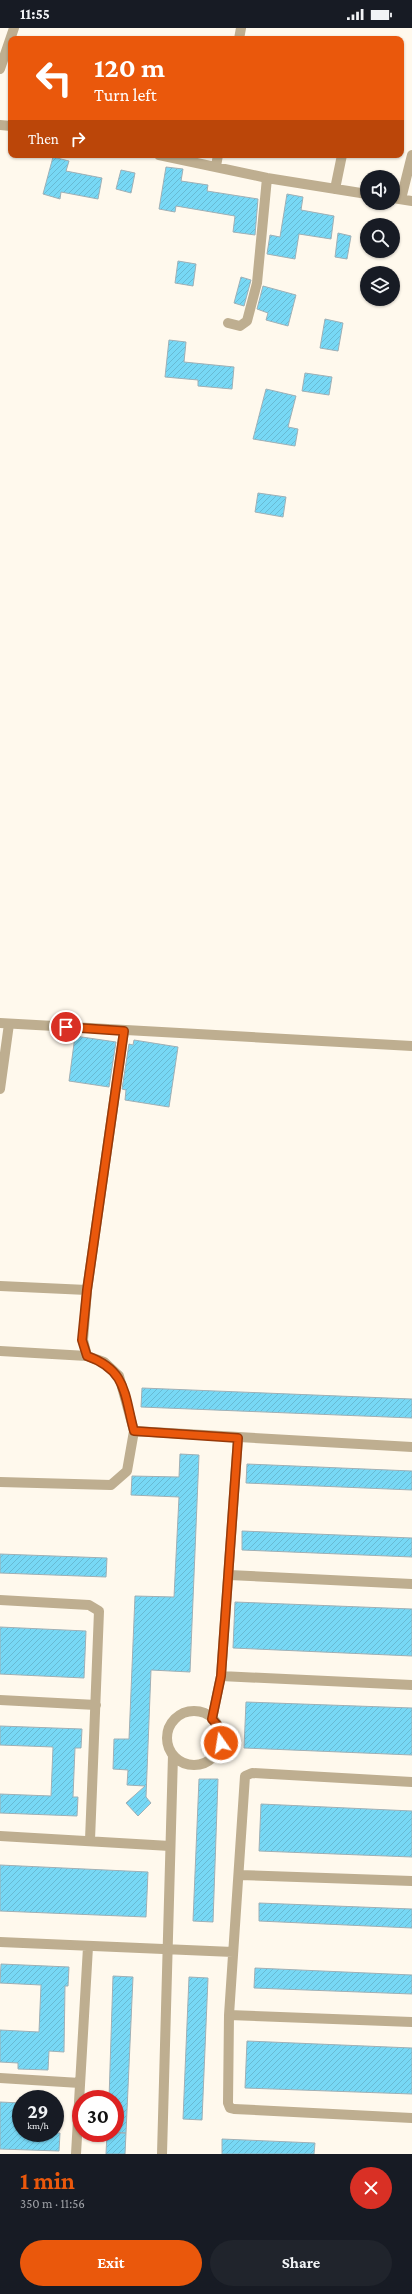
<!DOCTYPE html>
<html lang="en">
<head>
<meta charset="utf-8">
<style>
  :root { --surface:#171b24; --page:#20242c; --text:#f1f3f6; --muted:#9ea1a6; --accent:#ea580c }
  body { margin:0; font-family:"Crimson Pro",serif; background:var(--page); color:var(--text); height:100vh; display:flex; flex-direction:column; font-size:15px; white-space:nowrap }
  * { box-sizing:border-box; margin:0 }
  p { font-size:13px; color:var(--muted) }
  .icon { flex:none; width:22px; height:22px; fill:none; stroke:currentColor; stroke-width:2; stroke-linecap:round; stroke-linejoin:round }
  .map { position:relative; height:2126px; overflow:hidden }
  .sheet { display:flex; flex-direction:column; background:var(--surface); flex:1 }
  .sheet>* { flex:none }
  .guide { position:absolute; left:8px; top:8px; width:396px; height:122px; border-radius:8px; box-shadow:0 1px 3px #0004; background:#ea580c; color:#fff; overflow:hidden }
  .fabs { position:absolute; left:360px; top:142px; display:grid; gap:8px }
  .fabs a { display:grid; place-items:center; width:40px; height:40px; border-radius:50%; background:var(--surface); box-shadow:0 1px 3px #0004; font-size:20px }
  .speed { position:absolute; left:12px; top:2062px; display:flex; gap:8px; font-size:20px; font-weight:700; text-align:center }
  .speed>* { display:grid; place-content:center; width:52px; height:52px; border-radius:50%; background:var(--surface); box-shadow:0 1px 3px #0004; line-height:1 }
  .speed small { font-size:10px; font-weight:400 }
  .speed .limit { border:6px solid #d22; background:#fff; color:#111 }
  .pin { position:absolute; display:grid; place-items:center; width:34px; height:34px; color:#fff; margin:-17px; border:2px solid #fff; border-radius:50%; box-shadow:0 1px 4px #0007 }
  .me { position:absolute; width:44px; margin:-22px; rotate:347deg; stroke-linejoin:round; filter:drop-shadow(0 0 3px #0008) }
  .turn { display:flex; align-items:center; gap:14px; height:84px; padding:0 20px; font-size:18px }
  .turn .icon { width:52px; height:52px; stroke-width:2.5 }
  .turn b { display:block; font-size:28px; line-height:34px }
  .then { display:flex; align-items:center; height:38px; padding:0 20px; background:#0003; gap:8px; font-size:15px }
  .round { display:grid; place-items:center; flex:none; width:42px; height:42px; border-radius:21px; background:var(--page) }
  .summary { display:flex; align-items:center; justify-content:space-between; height:68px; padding:0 20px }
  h1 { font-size:24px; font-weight:700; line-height:30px; color:var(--accent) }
  .primary-button { display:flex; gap:8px; margin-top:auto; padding:8px 20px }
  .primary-button a { flex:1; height:46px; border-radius:24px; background:var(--accent); color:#fff; font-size:16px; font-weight:700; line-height:46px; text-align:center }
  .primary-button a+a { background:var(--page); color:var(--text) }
  .status { display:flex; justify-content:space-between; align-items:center; height:28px; padding:0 20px; background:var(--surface); direction:ltr }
  .status svg { height:11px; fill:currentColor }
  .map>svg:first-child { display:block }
</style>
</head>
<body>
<div class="status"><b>11:55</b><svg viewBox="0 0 49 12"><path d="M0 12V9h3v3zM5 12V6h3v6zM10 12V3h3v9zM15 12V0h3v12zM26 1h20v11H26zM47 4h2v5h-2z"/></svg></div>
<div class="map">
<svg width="412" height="2126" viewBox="0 0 412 2126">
  <defs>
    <pattern id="building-hatch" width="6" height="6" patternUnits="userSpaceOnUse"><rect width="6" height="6" fill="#77d8f5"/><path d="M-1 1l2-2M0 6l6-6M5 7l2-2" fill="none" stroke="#68bad3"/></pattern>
  </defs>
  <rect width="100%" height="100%" fill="#fff9ed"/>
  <path fill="url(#building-hatch)" stroke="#9fb0b6" d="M53,129L69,133L66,143L102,150L98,171L61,164L60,171L43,166Z
    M166,139L183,141L181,153L208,157L207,163L258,171L255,207L233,204L235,188L176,178L175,184L159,181Z
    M121,142L135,145L131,165L116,161Z
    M287,166L303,169L301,182L334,188L331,211L299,206L295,231L267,226L270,207L280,209Z
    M338,205L351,208L347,231L335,229Z
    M178,233L196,236L193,258L175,255Z
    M241,249L251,252L244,278L234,275Z
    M263,258L296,267L288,298L266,292L268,285L257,281Z
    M325,291L343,295L338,323L320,320Z
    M169,312L186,314L184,334L234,339L232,361L198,358V352L165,349Z
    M305,345L332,349L329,367L302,363Z
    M266,361L296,368L288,399L298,401L295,418L253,411Z
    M258,465L286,469L283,489L255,484Z
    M75,1008L116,1014L109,1059L69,1053Z
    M134,1012L178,1019L169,1079L125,1072L126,1062L122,1061L129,1016L133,1017Z
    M142,1360L412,1371V1390L141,1379Z
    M180,1426L199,1427L190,1644L151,1642L146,1769L151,1775L138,1788L126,1775L145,1758L127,1757L128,1742L113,1741L114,1711H129L135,1568L174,1569L179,1469L131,1467L132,1448L179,1449Z
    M247,1436L412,1443V1462L246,1455Z
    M242,1503L412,1510V1529L242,1522Z
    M0,1526L107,1530L106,1549L0,1545Z
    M235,1574L412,1581V1628L233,1620Z
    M0,1599L86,1603L84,1650L0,1646Z
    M246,1674L412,1680V1727L244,1720Z
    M0,1698L82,1701L81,1720H75L73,1769H78L77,1788L0,1785V1766L51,1768L53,1719L0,1717Z
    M199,1751H218L213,1894L193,1893Z
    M261,1776L412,1783V1829L259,1823Z
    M0,1837L148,1844L146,1889L0,1883Z
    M259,1875L412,1881V1900L259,1893Z
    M1,1936L69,1939L68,1958H65L64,2024L49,2023L48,2042L18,2041V2035L0,2034V2002L39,2004L41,1957L0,1955Z
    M255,1940L412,1947V1966L254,1960Z
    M113,1948L133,1949L126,2105L115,2104V2071H109Z
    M189,1949L208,1950L202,2092L183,2091Z
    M247,2013L412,2020V2066L245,2060Z
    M0,2074L21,2075V2105H60L59,2123L0,2121Z
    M107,2105H126L125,2126H106Z
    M222,2111L315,2115L314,2126H222Z"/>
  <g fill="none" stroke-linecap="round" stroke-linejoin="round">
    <path stroke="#beae90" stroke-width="10" d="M239,11L241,0
      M0,41L14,0
      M0,97L11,98
      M159,127L267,150L367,166
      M216,138L218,127
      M335,161L342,127
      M393,170L412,173
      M401,171L412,127
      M228,295L240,298L247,293L257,255L267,150
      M0,995L412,1018
      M0,1061L9,996
      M0,1258L87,1262L124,1003
      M0,1323L87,1328
      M134,1403L412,1419
      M0,1454L111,1457L127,1443L134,1403L119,1348L104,1334L87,1328L83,1312L87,1262
      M229,1547L412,1556
      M0,1572L89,1577L99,1583L90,1812
      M221,1648L412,1657
      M0,1672L96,1677
      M167 1710a27 27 0 1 1 54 0a27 27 0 1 1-54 0Z
      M212,1691L221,1648L238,1410
      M412,1754L252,1745L245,1748L229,1987L228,2075L230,2080L234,2081L412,2090
      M0,1808L170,1818
      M239,1847L412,1853
      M0,1914L233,1924
      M229,1987L412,1994
      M0,2050L80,2055
      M76,2126L88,1919
      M162,2126L173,1727"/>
  </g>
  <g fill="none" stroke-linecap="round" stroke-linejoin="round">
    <defs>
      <path id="route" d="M66,999L124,1003L87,1262L82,1312L87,1328C127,1342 124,1366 134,1403L238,1410L221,1648L212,1691L218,1698L221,1715"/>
    </defs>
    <use href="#route" stroke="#983908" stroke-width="10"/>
    <use href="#route" stroke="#ea580c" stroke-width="7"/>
  </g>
</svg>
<div class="fabs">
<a><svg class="icon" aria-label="sound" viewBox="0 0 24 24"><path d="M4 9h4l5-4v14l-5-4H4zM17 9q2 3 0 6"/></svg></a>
<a><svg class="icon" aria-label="search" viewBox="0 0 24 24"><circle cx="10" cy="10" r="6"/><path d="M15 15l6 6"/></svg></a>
<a><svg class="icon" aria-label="layers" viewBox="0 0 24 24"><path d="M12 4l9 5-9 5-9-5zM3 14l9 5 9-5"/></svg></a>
</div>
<div class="speed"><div>29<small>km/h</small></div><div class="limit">30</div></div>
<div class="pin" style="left:66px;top:999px;background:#d93025"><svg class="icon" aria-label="arrive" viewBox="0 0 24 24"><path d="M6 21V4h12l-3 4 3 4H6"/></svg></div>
<svg class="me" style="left:221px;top:1715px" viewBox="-20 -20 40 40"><circle r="17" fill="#ea580c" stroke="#fff" stroke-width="3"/><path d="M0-11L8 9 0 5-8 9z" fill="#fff"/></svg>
<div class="guide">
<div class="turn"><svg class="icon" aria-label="left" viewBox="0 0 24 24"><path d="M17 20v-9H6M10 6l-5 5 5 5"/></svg><div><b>120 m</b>Turn left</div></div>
<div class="then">Then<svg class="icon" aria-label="right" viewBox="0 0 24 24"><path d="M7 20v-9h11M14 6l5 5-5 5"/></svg></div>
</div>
</div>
<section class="sheet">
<div class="summary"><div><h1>1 min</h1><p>350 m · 11:56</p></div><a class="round" style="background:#d93025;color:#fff"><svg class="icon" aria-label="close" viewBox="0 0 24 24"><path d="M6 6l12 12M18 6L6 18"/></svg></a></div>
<div class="primary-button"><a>Exit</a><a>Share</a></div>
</section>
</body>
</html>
